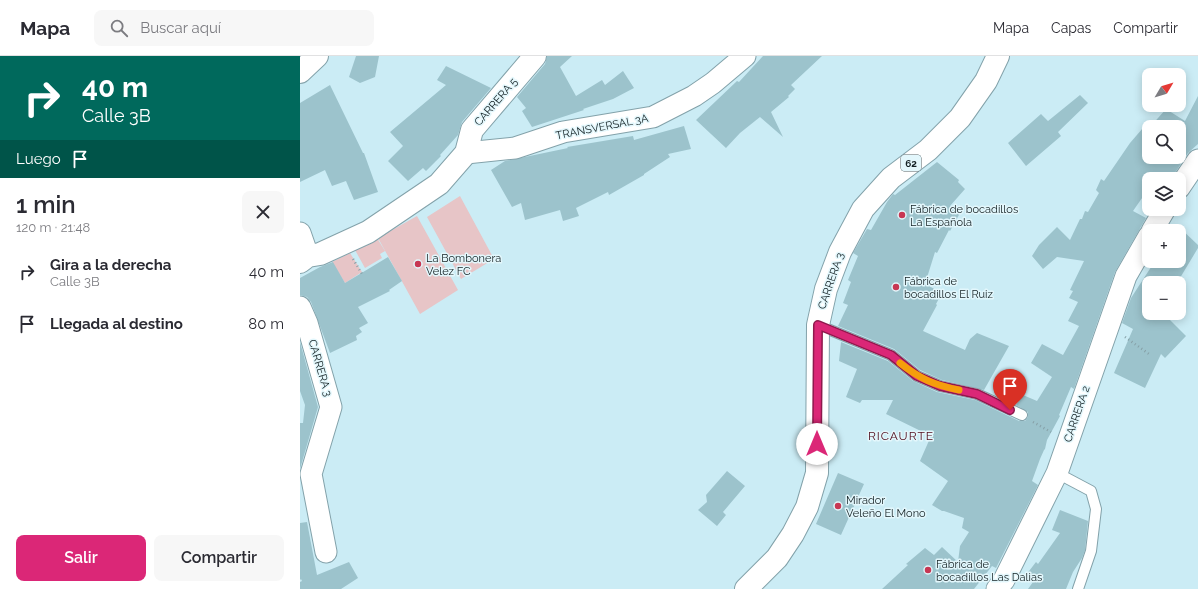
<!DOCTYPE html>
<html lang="es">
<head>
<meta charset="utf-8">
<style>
  :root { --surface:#fff; --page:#f7f7f7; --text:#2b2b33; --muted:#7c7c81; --line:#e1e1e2; --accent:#db2777 }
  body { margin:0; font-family:Raleway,sans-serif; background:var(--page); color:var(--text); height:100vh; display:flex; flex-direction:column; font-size:15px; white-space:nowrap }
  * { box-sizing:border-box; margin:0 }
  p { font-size:13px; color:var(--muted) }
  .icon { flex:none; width:22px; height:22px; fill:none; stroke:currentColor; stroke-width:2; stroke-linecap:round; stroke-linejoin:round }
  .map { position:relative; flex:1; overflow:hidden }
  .details { display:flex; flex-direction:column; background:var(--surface); width:300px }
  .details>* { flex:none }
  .banner { background:#00695c; color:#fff; overflow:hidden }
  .needle { width:26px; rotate:52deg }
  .buttons { position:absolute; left:842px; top:12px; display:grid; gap:8px }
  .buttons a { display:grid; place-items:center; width:44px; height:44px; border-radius:8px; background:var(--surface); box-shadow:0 2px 10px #0003; font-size:20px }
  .pin { position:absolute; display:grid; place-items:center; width:34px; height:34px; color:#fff; margin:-41px -17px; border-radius:50% 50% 50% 0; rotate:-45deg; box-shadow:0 0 4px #0007 }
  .pin .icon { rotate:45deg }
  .me { position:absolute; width:44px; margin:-22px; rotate:0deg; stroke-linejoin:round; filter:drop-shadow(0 0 3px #0008) }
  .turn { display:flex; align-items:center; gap:14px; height:84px; padding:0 16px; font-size:18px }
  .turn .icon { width:52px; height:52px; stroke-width:2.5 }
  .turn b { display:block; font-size:28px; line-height:34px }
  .then { display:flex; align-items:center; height:38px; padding:0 16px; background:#0003; gap:8px; font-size:15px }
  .round { display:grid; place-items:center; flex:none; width:42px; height:42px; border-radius:8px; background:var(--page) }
  .headline { display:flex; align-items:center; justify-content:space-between; height:68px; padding:0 16px }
  h1 { font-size:24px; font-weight:600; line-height:30px }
  .cta { display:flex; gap:8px; margin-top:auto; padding:8px 16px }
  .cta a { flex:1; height:46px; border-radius:8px; background:var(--accent); color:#fff; font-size:16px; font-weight:600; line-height:46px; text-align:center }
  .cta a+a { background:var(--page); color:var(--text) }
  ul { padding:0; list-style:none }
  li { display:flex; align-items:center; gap:12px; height:52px; padding:0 16px }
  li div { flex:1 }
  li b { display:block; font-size:15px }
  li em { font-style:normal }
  header { display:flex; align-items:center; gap:24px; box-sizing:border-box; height:56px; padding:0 20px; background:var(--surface); border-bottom:1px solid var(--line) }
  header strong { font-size:19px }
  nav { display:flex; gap:22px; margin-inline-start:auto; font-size:14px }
  .search { width:280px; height:36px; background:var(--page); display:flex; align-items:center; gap:10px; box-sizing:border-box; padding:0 14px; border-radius:8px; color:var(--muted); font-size:15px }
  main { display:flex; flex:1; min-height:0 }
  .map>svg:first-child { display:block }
</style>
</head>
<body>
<header>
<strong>Mapa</strong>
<div class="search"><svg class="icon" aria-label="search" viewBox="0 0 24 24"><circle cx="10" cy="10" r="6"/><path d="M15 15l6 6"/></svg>Buscar aquí</div>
<nav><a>Mapa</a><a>Capas</a><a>Compartir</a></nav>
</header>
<main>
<section class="details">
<div class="banner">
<div class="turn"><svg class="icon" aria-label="right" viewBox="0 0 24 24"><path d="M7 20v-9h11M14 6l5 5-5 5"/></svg><div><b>40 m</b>Calle 3B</div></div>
<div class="then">Luego<svg class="icon" aria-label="arrive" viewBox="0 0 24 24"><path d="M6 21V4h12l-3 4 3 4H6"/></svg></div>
</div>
<div class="headline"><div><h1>1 min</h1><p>120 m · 21:48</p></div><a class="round"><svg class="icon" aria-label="close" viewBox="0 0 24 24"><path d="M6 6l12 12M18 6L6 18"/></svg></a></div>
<ul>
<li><svg class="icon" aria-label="right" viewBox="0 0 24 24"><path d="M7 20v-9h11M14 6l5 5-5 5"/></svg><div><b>Gira a la derecha</b><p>Calle 3B</p></div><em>40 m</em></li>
<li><svg class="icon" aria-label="arrive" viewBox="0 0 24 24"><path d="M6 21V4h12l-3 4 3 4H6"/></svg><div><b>Llegada al destino</b></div><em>80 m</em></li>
</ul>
<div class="cta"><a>Salir</a><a>Compartir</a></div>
</section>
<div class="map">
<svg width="898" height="533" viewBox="0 0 898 533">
  <rect width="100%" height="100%" fill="#cbecf5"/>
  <path fill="#e7c5c7" d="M160,140L194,203L161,223L127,161Z
    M117,160L158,234L120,258L78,182Z
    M77,182L85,195L80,198L82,202L65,212L55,194Z
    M50,197L62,216L45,227L32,206Z"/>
  <path fill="#9cc3cc" d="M56,0H79L75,21L60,27L49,21Z
    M247,0H272L260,11L276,40L302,24L305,29L323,15L334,32L313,43L283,53L284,54L232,71L222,55L226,52L217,41L245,8Z
    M463,0H522L491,29L495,33L488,40L489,41L471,56L483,81L460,61L440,77L426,92L396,64L437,25L439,26Z
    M146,10L191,32L162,66L158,79L140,99L141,100L126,115L123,112L108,125L88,105L103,90L90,76L146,29L137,24Z
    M30,29L63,97H64L78,136L54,144L46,125L32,130L25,114L0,126V47Z
    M780,39L788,47L758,76L761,80L726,110L708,87L741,58L748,65Z
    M898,40V88L888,97L871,123H849V132L833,155L846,162L815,216L774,333L771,331L759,359L760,360L747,384L745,393L744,394L740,403L732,425L738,429L696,512L692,510L674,533H582L608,509L606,508L625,492L634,499L642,491L658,506L660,490L669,476L662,472L664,462L644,455H642L632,449L648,425L620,405L631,380L586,358L593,344H562L560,347L546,341L557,313L539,305L541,286L588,305L613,325L637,336L675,344L719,365H725L728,361V356L716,349L723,339L737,345L752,321L731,307L742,288L763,299L779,270L768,265L778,246L769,242L773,235L770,234L784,205L757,201L743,213L732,200L739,189L757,171L770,184L780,163H782L785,155L788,156L799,137L796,134L801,123L804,125L830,87L849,65V101H879V71H850L866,53L885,65Z
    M384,70L391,93L368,98L370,101L344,118V119L309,139L308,136L276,152L279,160L263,165L260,154L225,164L221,147L212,151L191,114L205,105L268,92L267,91L333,80L334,84Z
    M637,106L659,124L658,126L665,133L650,150L660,157L650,175L649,174L637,197L635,196L625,228L642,237L636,248L637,249L623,275L665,294L670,283L677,277L709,290L684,334L642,324L620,314L594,293L538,270L548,249L543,247L551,226L548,224L558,200L553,197L567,173L571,174L587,146L593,138L595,139Z
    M879,171L898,189V192L877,227H849V257H863L886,280L865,302L861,298L845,332L814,317L833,273L822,267L831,242L855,205H879Z
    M88,201L102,225L89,234L90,235L58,251L68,267L59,272L62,276L56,280L57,284L30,297L11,246L7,241L0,239V222L20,211L33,206L45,227Z
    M0,286L18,351L0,413V367H3L5,349L0,335Z
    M427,415L445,430L423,456L426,459L417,470L398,454L407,446L406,439Z
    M538,417L564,428L541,479L516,468Z
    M760,454L788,465L785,494L782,502L773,516L766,533H728L733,526L726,519L736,506L738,508L760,477L752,474Z
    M7,466L17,519L49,506L58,522L41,533H0V526L2,525L1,523L0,524V467Z"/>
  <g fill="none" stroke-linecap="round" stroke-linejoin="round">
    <defs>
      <path id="lane" d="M518,269L591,299L617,320L640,330L677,338L722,359
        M757,417L791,435L796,453L791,495L778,533"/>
      <path id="street" d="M166,97L215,92L263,76L353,61L394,40L413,27L445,0
        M879,132L898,104
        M852,175L865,153
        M0,177L8,200
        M0,251L7,267L31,351L11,418L26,496
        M697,533L704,524L757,417L826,220L849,180"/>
      <path id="secondary" d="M0,206L8,200L20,198L68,176L139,128L166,97L172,74L235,0"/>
      <path id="primary" d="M0,16L17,0
        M446,533L477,502L493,478L507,451L517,417L518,269L526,233L540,196L563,153L591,122L628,94L660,62L686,25L698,0"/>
    </defs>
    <use href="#lane" stroke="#83a2aa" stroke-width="12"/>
    <use href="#street" stroke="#83a2aa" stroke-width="23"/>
    <use href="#secondary" stroke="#83a2aa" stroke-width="24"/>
    <use href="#primary" stroke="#83a2aa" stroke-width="24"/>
    <path stroke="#86a0a7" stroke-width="2.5" stroke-dasharray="1 3" stroke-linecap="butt" d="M53,203L62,218
      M825,281L849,298
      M733,366L751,376"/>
    <use href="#lane" stroke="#fff" stroke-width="10"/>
    <use href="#street" stroke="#fff" stroke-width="21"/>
    <use href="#secondary" stroke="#fff" stroke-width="22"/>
    <use href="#primary" stroke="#fff" stroke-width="22"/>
  </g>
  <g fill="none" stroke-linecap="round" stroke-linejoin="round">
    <defs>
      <path id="route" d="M517,388L518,269L591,299L617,320L640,330L677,338L710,354"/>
    </defs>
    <use href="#route" stroke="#8e194d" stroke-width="10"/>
    <use href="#route" stroke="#db2777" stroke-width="7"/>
    <path stroke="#f59e0b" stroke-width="7" d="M600,307C620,323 634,329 659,334"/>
  </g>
  <g fill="#c73753" stroke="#e3f7fc" stroke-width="1.5">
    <circle cx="602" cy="159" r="4"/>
    <circle cx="118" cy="208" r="4"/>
    <circle cx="596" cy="231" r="4"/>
    <circle cx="538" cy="450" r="4"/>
    <circle cx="628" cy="514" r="4"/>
  </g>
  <g text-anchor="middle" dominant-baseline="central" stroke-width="3" stroke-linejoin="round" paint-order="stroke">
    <rect fill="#e3f7fc" stroke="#526165" stroke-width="1" x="601" y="99" width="20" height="16" rx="3"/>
    <g font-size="10" font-weight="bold" fill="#142124">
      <text x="611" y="107">62</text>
    </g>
    <g font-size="11" fill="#142124" stroke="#e3f7fc">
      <text transform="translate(196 46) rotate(-49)">CARRERA 5</text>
      <text transform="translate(302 71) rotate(-11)">TRANSVERSAL 3A</text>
      <text transform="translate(531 225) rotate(-71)">CARRERA 3</text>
      <text transform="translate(20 312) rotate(74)">CARRERA 3</text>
      <text transform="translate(777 358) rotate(-71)">CARRERA 2</text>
    </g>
    <g font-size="11" fill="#142124" stroke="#e3f7fc" text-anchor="start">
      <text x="610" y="153">Fábrica de bocadillos<tspan x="610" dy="13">La Española</tspan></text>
      <text x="126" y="202">La Bombonera<tspan x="126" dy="13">Velez FC</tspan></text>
      <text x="604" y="225">Fábrica de<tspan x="604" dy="13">bocadillos El Ruiz</tspan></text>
      <text x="546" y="444">Mirador<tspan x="546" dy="13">Veleño El Mono</tspan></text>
      <text x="636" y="508">Fábrica de<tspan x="636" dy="13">bocadillos Las Dalias</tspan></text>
    </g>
    <g font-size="12" letter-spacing="1" fill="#510c1b" stroke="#e3f7fc">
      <text x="601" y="380">RICAURTE</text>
    </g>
  </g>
</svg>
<div class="buttons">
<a><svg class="needle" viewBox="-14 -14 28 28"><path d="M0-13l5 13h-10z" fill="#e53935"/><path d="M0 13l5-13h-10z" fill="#7c7c81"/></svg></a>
<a><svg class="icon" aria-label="search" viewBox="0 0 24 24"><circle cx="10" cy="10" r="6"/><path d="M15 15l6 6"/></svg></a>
<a><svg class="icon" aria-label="layers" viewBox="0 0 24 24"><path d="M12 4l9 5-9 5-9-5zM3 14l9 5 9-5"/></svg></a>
<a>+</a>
<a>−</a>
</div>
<div class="pin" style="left:710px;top:354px;background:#d93025"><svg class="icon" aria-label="arrive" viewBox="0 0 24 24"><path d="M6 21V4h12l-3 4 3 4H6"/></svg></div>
<svg class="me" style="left:517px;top:388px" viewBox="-20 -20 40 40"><circle r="19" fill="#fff"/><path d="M0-13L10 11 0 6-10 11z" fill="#db2777"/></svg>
</div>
</main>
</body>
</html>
